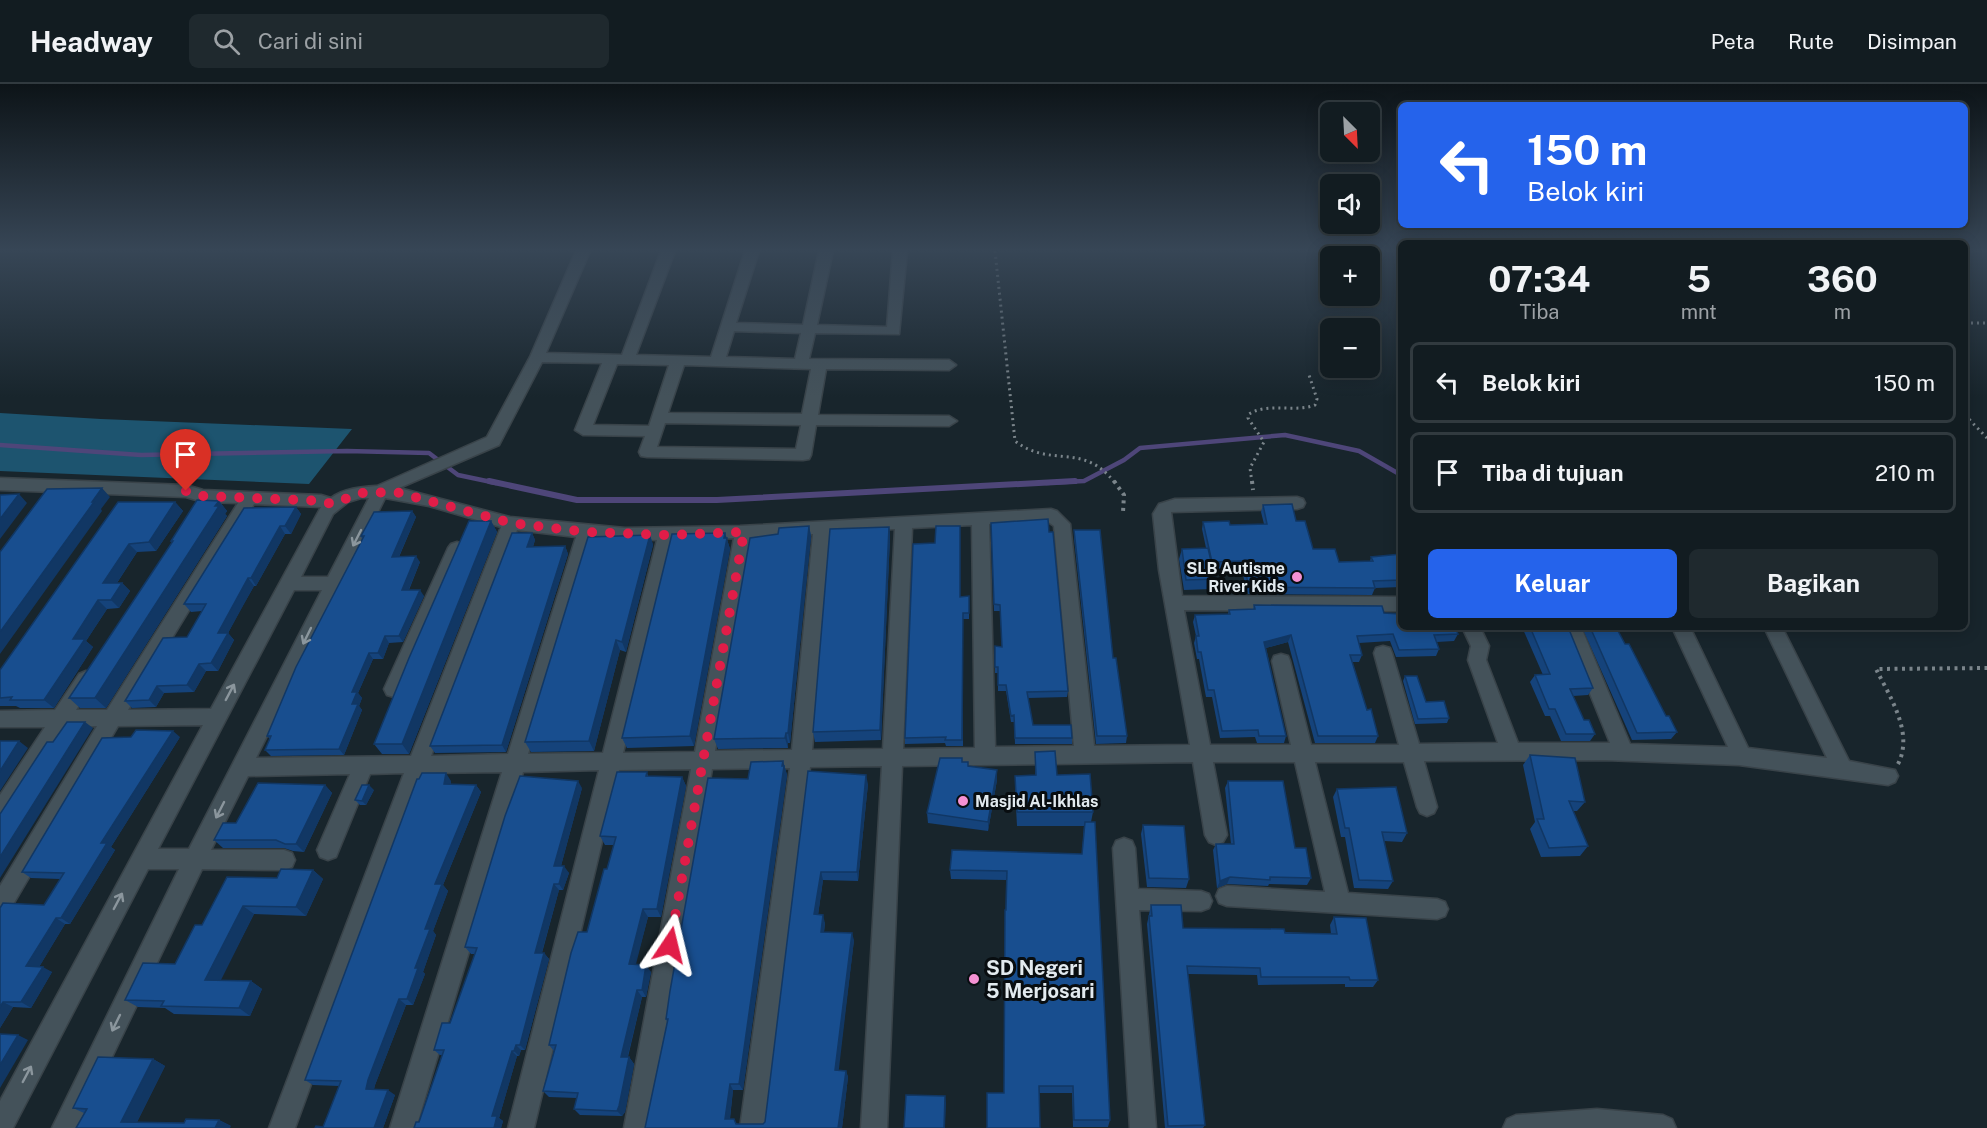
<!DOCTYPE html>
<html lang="id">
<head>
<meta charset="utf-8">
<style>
  :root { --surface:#121c21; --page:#1f292e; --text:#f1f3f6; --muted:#9ca1a5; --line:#313a3f; --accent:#2563eb }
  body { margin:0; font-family:"Public Sans",sans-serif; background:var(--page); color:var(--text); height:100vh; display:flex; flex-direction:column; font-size:22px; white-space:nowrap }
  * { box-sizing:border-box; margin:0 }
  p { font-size:20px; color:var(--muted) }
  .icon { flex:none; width:33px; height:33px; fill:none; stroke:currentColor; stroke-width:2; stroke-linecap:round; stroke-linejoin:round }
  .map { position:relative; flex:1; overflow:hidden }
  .sheet { position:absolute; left:1398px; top:156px; width:570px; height:390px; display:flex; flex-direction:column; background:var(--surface); border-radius:9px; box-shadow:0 3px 15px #0003,0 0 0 2px var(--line) }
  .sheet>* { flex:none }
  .banner { position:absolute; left:1398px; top:18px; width:570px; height:126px; border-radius:9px; box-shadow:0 3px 15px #0003,0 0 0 2px var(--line); background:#2563eb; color:#fff; overflow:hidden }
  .needle { width:39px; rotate:156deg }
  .buttons { position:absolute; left:1320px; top:18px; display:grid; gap:12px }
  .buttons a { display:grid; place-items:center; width:60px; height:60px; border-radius:9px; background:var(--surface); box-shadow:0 3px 15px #0003,0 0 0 2px var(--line); font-size:30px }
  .pin { position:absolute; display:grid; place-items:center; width:51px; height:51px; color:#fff; margin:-62px -26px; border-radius:50% 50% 50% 0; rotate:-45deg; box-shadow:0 0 6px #0007 }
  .pin .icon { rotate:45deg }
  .me { position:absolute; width:66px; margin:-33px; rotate:10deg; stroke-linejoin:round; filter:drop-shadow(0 0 4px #0008) }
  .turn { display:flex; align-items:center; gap:21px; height:126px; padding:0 30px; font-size:27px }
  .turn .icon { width:78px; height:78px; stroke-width:2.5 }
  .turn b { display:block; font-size:42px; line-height:51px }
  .eta { display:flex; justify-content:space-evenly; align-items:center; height:102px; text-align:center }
  .eta b { font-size:36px; font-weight:700; line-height:42px }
  .primary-button { display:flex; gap:12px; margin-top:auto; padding:12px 30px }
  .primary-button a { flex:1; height:69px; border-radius:9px; background:var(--accent); color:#fff; font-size:24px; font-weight:700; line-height:69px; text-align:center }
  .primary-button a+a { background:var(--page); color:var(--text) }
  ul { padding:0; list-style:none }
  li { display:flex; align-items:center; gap:18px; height:81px; margin:0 12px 9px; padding:0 18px; border:3px solid var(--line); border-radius:9px }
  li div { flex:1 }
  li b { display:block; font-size:22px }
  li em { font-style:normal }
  header { display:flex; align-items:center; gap:36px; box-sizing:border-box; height:84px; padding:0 30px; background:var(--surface); border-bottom:2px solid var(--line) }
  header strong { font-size:28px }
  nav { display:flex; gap:33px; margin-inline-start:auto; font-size:21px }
  .search { width:420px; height:54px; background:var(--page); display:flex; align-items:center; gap:15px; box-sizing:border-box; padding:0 21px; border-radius:9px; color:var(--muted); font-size:22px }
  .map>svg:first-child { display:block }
</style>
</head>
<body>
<header>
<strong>Headway</strong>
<div class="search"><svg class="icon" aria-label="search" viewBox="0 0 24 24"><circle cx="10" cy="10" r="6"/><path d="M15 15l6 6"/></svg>Cari di sini</div>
<nav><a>Peta</a><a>Rute</a><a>Disimpan</a></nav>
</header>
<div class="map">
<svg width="1987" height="1044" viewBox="0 0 1987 1044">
  <rect width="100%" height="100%" fill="#18252c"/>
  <path fill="#1d546f" d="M0,329L101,335L352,345L309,400L0,387Z"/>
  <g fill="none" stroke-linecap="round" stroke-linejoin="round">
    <path stroke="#4e4679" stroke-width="4.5" d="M0,361L141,371L347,367L429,369L458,391L496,399
      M1046,399L1084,397L1124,376L1140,364L1285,351L1359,367L1401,391"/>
    <path stroke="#4e4679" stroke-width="6" d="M489,397L577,416H717L1075,397"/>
    <defs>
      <path id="minor" d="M576,167H590L546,269L622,271L661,167H675L636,271L711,273L745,167H759L736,239L803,241L819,167H833L817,241L887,243L893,167H907L899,250L815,249L809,275L949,276L956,281L949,286L826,285L818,331L949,332L957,337L949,342L816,341L811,371L809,375L803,376L647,373L641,372L639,368L645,352L583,351L575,346L602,279L542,278L499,361L399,404L510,433L625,444L740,442L1051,425L1057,427L1070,440L1094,662L1190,661L1159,486L1153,430L1159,420L1175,415L1297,413L1303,415L1305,419L1303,423L1297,425L1171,428L1182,512L1401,513V527L1184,526L1210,661H1291L1272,577L1274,572L1281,570L1288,572L1290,577L1311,661H1399L1374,569L1376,564L1383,562L1390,564L1392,569L1419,660L1498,659L1468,576L1471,562L1462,543H1480L1489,562L1486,576L1518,659H1610L1563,543H1581L1630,660L1728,663L1672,543H1690L1748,664L1827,674L1764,543H1782L1849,677L1895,686L1898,692L1895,698L1888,701L1739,681L1605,676L1424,677L1437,723L1434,729L1427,732L1420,729L1417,723L1404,678H1315L1348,809L1437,815L1445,818L1448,825L1445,832L1437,835L1227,822L1219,819L1216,812L1219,805L1227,802L1325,808L1295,678H1213L1227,751L1223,758L1216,761L1209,758L1205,751L1193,678L902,682L887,1044H861L882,682L810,683L766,1044H740L790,684L712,685L650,1044H624L691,685L619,686L534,1044H508L599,686L523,688L416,1044H390L502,688L425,689L295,1044H269L404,689L370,690L336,773L328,776L320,773L317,766L350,690L248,692L211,766H284L292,769L295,776L292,783L284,786L202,785L78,1044H52L179,785H148L13,1044H0V1017L203,641L118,642L8,829L0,832V802L97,642L66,643L7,736L0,738V711L45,643H0V627L55,626L79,590L86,587L93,590L96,595L76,626H107L238,419L203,418L186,413L0,406V394L186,401L203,406L321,411L331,414C344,404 362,403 377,402L487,353L530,273ZM734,247L801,249L795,275L726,273ZM617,280L669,281L649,342L593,341ZM684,281L811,285L802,330L668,329ZM665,339L801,341L796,365L657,363ZM361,414H369L328,493H301L333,430L348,418ZM385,414L429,422L501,443L411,672L256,674ZM254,420L321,423L211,625L128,626ZM1047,437L1054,442L1074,662L995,663L989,440ZM972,441L975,664L903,665L912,444ZM893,445H895L883,665L812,666L830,449ZM517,446L576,453L508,670L431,672ZM813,450L792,666L715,667L752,454ZM593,454L657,456L603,669L528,670ZM734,454L695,668L623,669L674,456ZM294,506H322L189,765H158Z
        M457,458L463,460L466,464L404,605L401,611L394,613L387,611L384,605L448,464L451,460Z
        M1124,754L1132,757L1135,764L1138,805L1201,807L1209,810L1212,817L1209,824L1201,827L1139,826L1156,1044H1130L1113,764L1116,757Z
        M1597,1025L1663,1031L1672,1035L1676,1044H1503L1507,1035L1516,1031Z"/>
    </defs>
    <use href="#minor" stroke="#394349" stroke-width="3"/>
    <path stroke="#7b858b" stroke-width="3" stroke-dasharray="2 4" stroke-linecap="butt" d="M995,167L1015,357C1051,385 1083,357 1115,399
      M1965,239H1987
      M1965,331L1987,354
      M1252,399L1250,384L1264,358L1248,334L1249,330C1269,318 1294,329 1315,321L1317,315L1308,288"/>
    <path stroke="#7b858b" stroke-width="4" stroke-dasharray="3 4.5" stroke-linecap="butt" d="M1114,397L1124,411L1123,428
      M1252,397L1253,406
      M1898,680C1914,649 1890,613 1876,585L1987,584"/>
    <use href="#minor" fill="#44525a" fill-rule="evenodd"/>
  </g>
  <path fill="#15437b" d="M219,417L227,427L225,430L227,432L106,624H80L69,614L172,459L171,457Z
    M118,418H175L183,427L156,467L137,468L117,499H122L130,507L119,524L107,525L86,557L93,563L54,624H20L16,622H0V586Z
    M1263,421L1296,437L1313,465L1339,478L1370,477L1371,473L1401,470V503L1375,504L1372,511L1248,510L1241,484L1213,485L1215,495L1212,505L1184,506L1179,475L1182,465L1206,464L1202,445L1203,438L1230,441L1264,440L1261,428Z
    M296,423L301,430L291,450H285L256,502H254L242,523L228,549L234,556L218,587H206L194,608L164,609L156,623L132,624L125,617L187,553L202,527L191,528L184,520Z
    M412,427L416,433L399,473L420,478L409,506L424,512L403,558L389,559L383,575H373L358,609L362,614L359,622L362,626L344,671L271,672L265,666L270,655L267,652L362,455L361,452Z
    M491,437L497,448L409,670H382L374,660Z
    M991,439L1068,607L1067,613L1028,614L1033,641L1072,654V660H1015L1014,638H1011L1006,607H998V589H995V562L1002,563L1000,527H994Z
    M809,442L811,452L790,659H788V664L718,665L714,655L778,450Z
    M889,443L890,453L881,656L815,658L813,648Z
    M1074,446L1127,652L1126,659L1096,660L1074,454Z
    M532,449L535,456L533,463L565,462L568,470L506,668L435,669L430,662Z
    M725,449L730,465L694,662L627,664L622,654Z
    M650,451L653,461L626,568L620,566L594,667L531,668L525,658Z
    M969,512V535H963V662H946L945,659L905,660V654L960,513Z
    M1254,521L1384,529L1458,550L1454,557L1437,558L1439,565L1436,572L1396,573L1390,557L1359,559L1362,571L1359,578H1352L1367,626L1378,652L1375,659H1315L1288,558L1266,564L1286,652L1284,659H1257L1255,653L1220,654L1212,613H1206L1199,575H1197L1194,559L1196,552L1193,538L1195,531L1228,530L1229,526L1253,525Z
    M1522,543H1568L1593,604L1588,611L1573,612L1584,636L1595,650L1590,657H1561L1550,632H1545L1530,598L1535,591H1543Z
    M1582,543H1616L1625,560L1666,632L1677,648L1671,655L1632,656Z
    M1405,592L1426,618L1449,634L1447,639L1415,640L1403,597Z
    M180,653L111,763L115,766L70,840H65L39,883L52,888L31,924L13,923L0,944V824L44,821L60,795L31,794L22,788Z
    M1035,668L1093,728L1091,738L1110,1036L1108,1043H1073L1072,1009H1004L1006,796L951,795L950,786L1082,770L1084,742H1017L1015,706V692L1035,691Z
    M1530,671L1585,718L1577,727H1573L1588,762L1580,772L1541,773L1530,745L1535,738L1523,681Z
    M783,677L787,691L743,1006H733L730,1035L738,1040H763L765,1038L808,687L868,700L858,797L823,796L818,831L825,839L824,848L854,856L838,986L846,987L848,993L842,1044H645L667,938L666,935L748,695Z
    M962,678L968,682L997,696L988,747L928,739L927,729Z
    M647,688L648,692L682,693L686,702L661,833H648L635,881L651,888L646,913H642L628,973H629L634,980L625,1028L622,1032L580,1031L574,1025L577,1014L549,1013L543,1007L554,967L549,961L587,848L614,761H605L600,752Z
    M451,697V700L476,701L481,708L443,801L448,807L433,847L436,851L423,888L425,890L413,921H406L375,1001L374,1005L395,1011L383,1044H315L323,1043L339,1002L313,1001L305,996Z
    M1228,697L1295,764L1311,794L1307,801L1269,800L1268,802L1227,800L1217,804L1213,766L1216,760H1231L1225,704Z
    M325,701L332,709L304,768L293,767L284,764H223L214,756Z
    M582,704L561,782L569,789L563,806H559L542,869H544L549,875L525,966H521L519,972H517L499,1034L503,1037L501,1044H414L419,1038L442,971H440L434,966L450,939L475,870H471L465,863Z
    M1337,705L1407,749L1402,758L1384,757L1393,797L1388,805L1354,804L1345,753H1341L1333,713Z
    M374,706L366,721H360L355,716Z
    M1143,741L1189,795L1186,804L1147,803L1141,750Z
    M313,786L323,795L306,832L254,830L220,896L251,897L262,905L250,932L174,930L165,924L138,923L125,916L175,880L202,841L277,794Z
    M1151,821L1183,844L1331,850L1330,841L1334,833L1378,896L1373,903H1345V900L1258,901L1257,891L1188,890L1205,1041L1203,1044H1165L1147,840Z
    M153,975L165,982L137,1038L184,1039L219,1036L231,1042L76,1044L84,1029L73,1024Z"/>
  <path fill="#113764" d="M102,404L110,413L101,425L102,427L0,570V548Z
    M19,410L27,419L0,455V435Z
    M219,417L227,427L225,430L227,432L106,624L95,614Z
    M175,418L183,427L156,467L149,458Z
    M296,423L301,430L291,450L285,442Z
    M412,427L416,433L396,479L392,473Z
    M491,437L497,448L409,670L402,660Z
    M280,442L285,450L256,502L251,494Z
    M809,442L811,452L790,659L788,649Z
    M889,443L890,453L881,656L880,646Z
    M532,449L535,456L530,471L527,463Z
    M725,449L730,465L694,662L690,652Z
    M650,451L653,461L626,568L622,558Z
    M129,460L137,468L111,508L103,499Z
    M565,462L568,470L506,668L502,661Z
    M416,472L420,478L406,512L402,506Z
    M248,494L254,502L228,549L234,556L218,587L211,579L218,549Z
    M122,499L130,507L119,524L111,516Z
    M420,506L424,512L403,558L399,552Z
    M98,516L107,525L86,557L93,563L54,624L44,616L73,555Z
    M1291,551L1288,558L1262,565L1264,558Z
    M385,552L389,559L383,575L378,569Z
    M616,556L620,566L594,667L589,657Z
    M369,569L373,575L358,609L362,614L359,622L362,626L344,671L339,665L352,608Z
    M199,580L206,587L194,608L187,601Z
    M157,602L164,609L156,623L149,616Z
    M85,638L93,644L0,794V773Z
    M173,647L180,653L111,763L115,766L70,840L61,834L101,759Z
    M786,649L788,659V664L785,654Z
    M19,657L28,664L0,707V687Z
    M783,677L787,691L743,1006L739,1000Z
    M997,686V696L988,747V738Z
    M446,689L451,697L450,707L444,700Z
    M866,691L868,700L858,797L857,788Z
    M682,693L686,702L661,833L657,825Z
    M578,697L582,704L559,789L554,782Z
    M325,701L332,709L304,768L296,760Z
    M369,701L374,706L366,721L362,717Z
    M476,701L481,708L443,801L448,807L433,847L436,851L423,888L425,890L413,921L407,915L415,884L435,800Z
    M564,782L569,789L563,806L559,800Z
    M313,786L323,795L306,832L296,823Z
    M821,788L823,796L817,838L814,830Z
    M1230,793L1227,800L1217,804L1220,797Z
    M554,800L559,806L540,875L535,869Z
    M243,822L254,830L217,904L205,896Z
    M643,825L648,833L634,888L629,880Z
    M823,831L825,839L823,856L821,848Z
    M56,834L65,840L36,888L26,882Z
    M852,849L854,856L838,993L835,986Z
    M544,869L549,875L525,966L520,961Z
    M646,881L651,888L646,913L642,906Z
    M43,883L52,888L31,924L21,918Z
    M251,897L262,905L250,932L239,924Z
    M637,906L642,913L626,979L621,973Z
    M399,915L406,921L375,1001L373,1010L366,1005L368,996Z
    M3,918L13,923L0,944V923Z
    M18,951L28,956L0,1004V981Z
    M516,961L521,966L519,972L514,967Z
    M512,967L517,972L499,1034L503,1037L501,1044H494L492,1032Z
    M629,973L634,980L625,1028L622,1032L617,1027Z
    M153,975L165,982L134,1044L121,1038Z
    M846,987L848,993L842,1044H838Z
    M730,1000L733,1006L729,1041L725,1035Z
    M388,1006L395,1011L383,1044H374Z
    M945,1012L946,1019L945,1044H944Z
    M219,1036L231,1042L230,1044H215Z"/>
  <path fill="#184e8f" stroke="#113764" stroke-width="1.5" d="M102,404L92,418H94L0,548V468L47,405Z
    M19,410L0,435V411Z
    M197,416L219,417L215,422H219L95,614H69L173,457H171Z
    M118,418H175L149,458L129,460L103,499H122L111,516H98L73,555H85L44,616H10L12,613L0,614V586Z
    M1292,420L1296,437H1305L1313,465H1335L1339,478L1373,477L1371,473L1401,470V496L1373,497L1375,504L1249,503L1243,477L1212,478L1203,438L1229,437L1230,441L1267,440L1263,421Z
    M296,423L285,442H280L251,494H248L218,549H228L211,579L199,580L187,601L157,602L149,616L125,617L163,554L187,553L206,520H184L244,424Z
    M412,427L392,473L416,472L402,506H420L399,552H385L378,569H369L352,608H357L352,620H358L339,665L265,666L271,652H267L296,583L364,452H361L374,428Z
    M1048,435L1049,448H1053L1068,607L1027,608L1033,641H1071L1072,654H1015L1014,631L1011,632L1006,601H998V583H995V562L1002,563L1000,521L994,520L991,439Z
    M469,437H491L402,660H374L409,574Z
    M809,442L788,649H786L785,654L714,655L750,454L778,450L779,444Z
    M936,442H960V513L969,512V529H963L962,656H945L946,653L905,654L913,460L935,459Z
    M889,443L880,646L813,648L830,445Z
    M1074,446H1100L1113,574H1116L1127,652H1097Z
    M512,449H532L527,463L565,462L502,661L430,662Z
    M725,449L724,454H727L690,652L622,654L672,450Z
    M650,451L622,558L616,556L589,657L525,658L588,453Z
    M1208,464L1215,495L1186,496L1182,465Z
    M1254,521L1382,522L1384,529L1401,530V543H1455L1458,550L1434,551L1439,565L1399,566L1393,550L1357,552L1362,571H1350L1367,626L1371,625L1378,652H1318L1291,551L1264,558L1286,652H1259L1258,646L1222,647L1214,606H1208L1201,568H1198L1196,552H1199L1195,531L1230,530L1229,526L1255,525Z
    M1530,543H1568L1593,604L1570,605L1584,636H1589L1595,650H1566L1555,625H1549L1535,591L1550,590Z
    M1590,543H1616L1625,560H1629L1666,632H1669L1677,648L1637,649Z
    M1405,592H1417L1426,618L1444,617L1449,634L1418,635Z
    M67,638H85L0,773V730L47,658H53Z
    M136,646L173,647L101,759H107L61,834H56L26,882L43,883L21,918H3L0,923V824L3,819L44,821L64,789L22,788L102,654L131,653Z
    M0,657H19L0,687Z
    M1055,667L1057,691L1090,690L1093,728H1017L1015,692L1036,691L1035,668Z
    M1530,671L1575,674L1585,718L1569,717L1588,762L1549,764L1537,735H1544Z
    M940,674H962V678H968V682L997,686L988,738L927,729Z
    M783,677L782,682H784L739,1000H730L725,1035H734L736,1040H763L765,1038L808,687L866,691L857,788H821L814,830L823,831L821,848L852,849L835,986L846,987L838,1044H645L668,935H666L670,907L708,694L748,695L751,678Z
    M617,688H647L646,692L682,693L657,825H643L629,880L646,881L642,906H637L621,973H629L619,1022L617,1027L574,1025L578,1009L543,1007L556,961H549L571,869L578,848H587L604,785H607L616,753L600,752Z
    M422,689H446L444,700L476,701L435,800H442L425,845H430L415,884H418L407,915H399L368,996L366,1005L388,1006L374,1044H315L316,1042L323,1043L341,997L305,996L417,695H419Z
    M520,692L578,697L554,782H564L559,800H554L535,869H544L520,961H516L514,967H512L492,1032H497L494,1044H414L416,1038H419L444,966H434L442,939H450L477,864L465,863L505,732Z
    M1228,697H1283L1295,764H1306L1311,794L1270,793V796L1230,793L1220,797L1216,760H1234Z
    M258,699L325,701L296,760H285L276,756H214L223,739H236Z
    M362,701H369L362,717L355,716Z
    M1396,703L1407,749L1382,748L1393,797L1359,796L1349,744H1345L1337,705Z
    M1085,738H1095L1110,1036H1074L1073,1002H1039L1040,1044H987V1009H1004L1005,826H1006L1007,787L950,786L952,766L1082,770Z
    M1143,741L1184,742L1189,795L1149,794Z
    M281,785L313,786L296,823L243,822L205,896L251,897L239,924L161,922L164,917L125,916L143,879L175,880L195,841H202L227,793L277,794Z
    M1151,821H1181L1183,844L1284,845L1285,849L1337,850L1334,833L1366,834L1378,896H1350L1349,893H1261L1260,884L1187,882L1205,1041L1168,1042L1149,832H1152Z
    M0,950L18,951L0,981Z
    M98,973L153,975L121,1038L184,1039L186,1035L219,1036L215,1044H76L87,1025L73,1024Z
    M906,1011L945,1012L944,1044H904Z"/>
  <defs><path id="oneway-shaft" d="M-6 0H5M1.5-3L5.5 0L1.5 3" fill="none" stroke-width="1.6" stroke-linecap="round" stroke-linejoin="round" transform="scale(1.5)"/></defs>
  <g stroke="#8b969d">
    <use href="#oneway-shaft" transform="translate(357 454) rotate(117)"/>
    <use href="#oneway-shaft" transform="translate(307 552) rotate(116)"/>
    <use href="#oneway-shaft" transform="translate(230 608) rotate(-62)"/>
    <use href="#oneway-shaft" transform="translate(220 726) rotate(117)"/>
    <use href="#oneway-shaft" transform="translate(118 817) rotate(-62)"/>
    <use href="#oneway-shaft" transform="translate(116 939) rotate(116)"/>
    <use href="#oneway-shaft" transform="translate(27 990) rotate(-62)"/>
  </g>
  <linearGradient id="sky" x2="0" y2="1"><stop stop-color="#0d1418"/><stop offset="0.53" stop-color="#374656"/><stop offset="1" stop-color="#374656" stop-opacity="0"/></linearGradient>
  <rect width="1987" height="313" fill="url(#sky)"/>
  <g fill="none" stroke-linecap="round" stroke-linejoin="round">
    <path stroke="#e11d48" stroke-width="10" stroke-dasharray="0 18" d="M186,407L203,412L321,417L332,420L361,409L396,408L511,439L586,448L667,451L744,448L670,861"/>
  </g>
  <g fill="#f491d3" stroke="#080d10" stroke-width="2">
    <circle cx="1297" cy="493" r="6"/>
    <circle cx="963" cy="717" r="6"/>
    <circle cx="974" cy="895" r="6"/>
  </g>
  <g text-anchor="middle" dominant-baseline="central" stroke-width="6" stroke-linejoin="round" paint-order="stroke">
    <g font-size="16" font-weight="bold" fill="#e2eaef" stroke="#080d10" text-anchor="end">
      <text x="1285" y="484">SLB Autisme<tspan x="1285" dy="18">River Kids</tspan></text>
      <text x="975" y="717" text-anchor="start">Masjid Al-Ikhlas</text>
    </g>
    <g font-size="20" font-weight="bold" fill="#e2eaef" stroke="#080d10" text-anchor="start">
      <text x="986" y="884">SD Negeri<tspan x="986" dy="23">5 Merjosari</tspan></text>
    </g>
  </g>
</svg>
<div class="buttons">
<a><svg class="needle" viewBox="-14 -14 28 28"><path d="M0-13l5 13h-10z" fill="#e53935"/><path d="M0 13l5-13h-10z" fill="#9ca1a5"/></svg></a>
<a><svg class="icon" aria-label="sound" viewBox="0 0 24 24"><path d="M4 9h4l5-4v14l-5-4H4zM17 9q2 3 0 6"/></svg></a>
<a>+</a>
<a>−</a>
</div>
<div class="pin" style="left:186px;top:407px;background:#d93025"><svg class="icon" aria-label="arrive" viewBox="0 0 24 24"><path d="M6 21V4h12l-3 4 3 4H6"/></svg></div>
<svg class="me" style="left:670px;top:861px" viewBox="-20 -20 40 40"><path d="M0-17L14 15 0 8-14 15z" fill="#e11d48" stroke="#fff" stroke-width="4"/></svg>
<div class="banner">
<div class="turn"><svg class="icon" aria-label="left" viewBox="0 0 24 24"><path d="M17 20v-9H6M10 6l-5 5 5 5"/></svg><div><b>150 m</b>Belok kiri</div></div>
</div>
<section class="sheet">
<div class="eta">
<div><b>07:34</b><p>Tiba</p></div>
<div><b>5</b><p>mnt</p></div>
<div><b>360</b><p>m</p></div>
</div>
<ul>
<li><svg class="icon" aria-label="left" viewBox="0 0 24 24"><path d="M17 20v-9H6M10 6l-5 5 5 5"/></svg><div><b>Belok kiri</b></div><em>150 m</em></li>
<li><svg class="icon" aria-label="arrive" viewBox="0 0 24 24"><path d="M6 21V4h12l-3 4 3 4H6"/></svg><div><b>Tiba di tujuan</b></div><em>210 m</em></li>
</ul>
<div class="primary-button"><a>Keluar</a><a>Bagikan</a></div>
</section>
</div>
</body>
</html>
